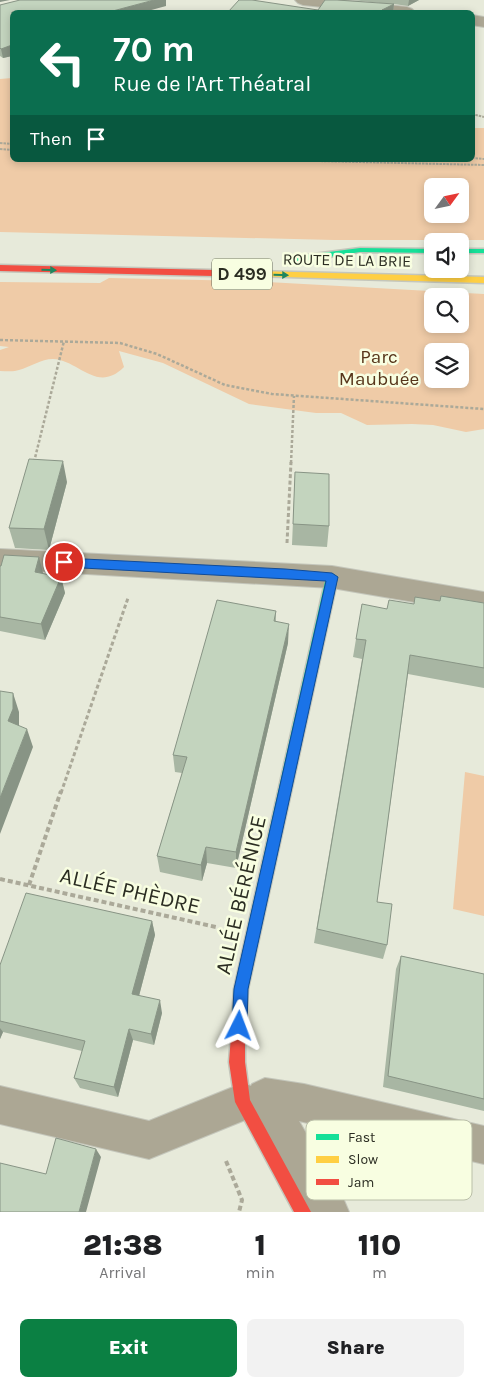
<!DOCTYPE html>
<html lang="en">
<head>
<meta charset="utf-8">
<style>
  :root { --surface:#fff; --page:#f2f2f2; --text:#202124; --muted:#757577; --accent:#0b8043 }
  body { margin:0; font-family:Karla,sans-serif; background:var(--page); color:var(--text); height:100vh; display:flex; flex-direction:column; font-size:19px; white-space:nowrap }
  * { box-sizing:border-box; margin:0 }
  p { font-size:16px; color:var(--muted) }
  .icon { flex:none; width:28px; height:28px; fill:none; stroke:currentColor; stroke-width:2; stroke-linecap:round; stroke-linejoin:round }
  .map { position:relative; height:1212px; overflow:hidden }
  .details { display:flex; flex-direction:column; background:var(--surface); flex:1 }
  .details>* { flex:none }
  .top-card { position:absolute; left:10px; top:10px; width:465px; height:152px; border-radius:8px; box-shadow:0 2px 8px #0003; background:#0b6e4f; color:#fff; overflow:hidden }
  .needle { width:32px; rotate:57deg }
  .tools { position:absolute; left:424px; top:178px; display:grid; gap:10px }
  .tools a { display:grid; place-items:center; width:45px; height:45px; border-radius:8px; background:var(--surface); box-shadow:0 2px 8px #0003; font-size:25px }
  .pin { position:absolute; display:grid; place-items:center; width:42px; height:42px; color:#fff; margin:-21px; border:2px solid #fff; border-radius:50%; box-shadow:0 1px 5px #0007 }
  .me { position:absolute; width:55px; margin:-28px; rotate:3deg; stroke-linejoin:round; filter:drop-shadow(0 0 4px #0008) }
  .turn { display:flex; align-items:center; gap:18px; height:105px; padding:0 20px; font-size:22px }
  .turn .icon { width:65px; height:65px; stroke-width:2.5 }
  .turn b { display:block; font-size:35px; line-height:42px }
  .then { display:flex; align-items:center; height:48px; padding:0 20px; background:#0003; gap:10px; font-size:19px }
  .eta { display:flex; justify-content:space-evenly; align-items:center; height:85px; text-align:center }
  .eta b { font-size:30px; font-weight:800; line-height:35px }
  .action { display:flex; gap:10px; margin-top:auto; padding:10px 20px }
  .action a { flex:1; height:58px; border-radius:8px; background:var(--accent); color:#fff; font-size:20px; font-weight:800; line-height:58px; text-align:center }
  .action a+a { background:var(--page); color:var(--text) }
  .map>svg:first-child { display:block }
</style>
</head>
<body>
<div class="map">
<svg width="484" height="1212" viewBox="0 0 484 1212">
  <rect width="100%" height="100%" fill="#e7eada"/>
  <path fill="#efcba7" fill-rule="evenodd" d="M12,78V160H472L473,128H484V240H334L0,232V79ZM432,186H460V214H432Z
    M109,278L248,281L484,294V429L466,432L433,425L412,424L367,425L341,413H316L249,404L163,363L119,351L124,367C97,394 79,360 53,359C41,359 30,367 19,370C14,372 6,371 0,371V350L9,347L0,346V282L100,283ZM432,296H460V324H432ZM432,351H460V379H432Z
    M465,772L484,776V916L453,909Z"/>
  <g fill="none" stroke-linecap="round" stroke-linejoin="round">
    <defs>
      <path id="street" d="M295,0H343L407,7L412,9L415,12H372L303,5L298,3Z
        M472,15L484,17V27L472,25Z
        M0,549L332,566L484,592V614L332,588L0,569Z
        M265,1078L304,1084L484,1126V1164L299,1121L343,1198L349,1212H307L255,1116L149,1159L0,1124V1086L149,1121L243,1083L251,1086L252,1084Z"/>
      <path id="fast" d="M360,248L432,249V253L360,252L298,262L294,259L298,256Z
        M460,249H484V253H460Z
        M332,573L338,577L248,989L245,1036L243,1041L238,1043L233,1041L231,1036L234,989L326,577Z"/>
      <path id="slow" d="M256,271L484,277V283L253,276V272Z"/>
      <path id="jam" d="M0,265L256,271L260,274L256,277L0,271Z
        M238,1029L243,1031L245,1036V1062L250,1100L311,1212H294L235,1102L229,1062L231,1036L233,1031Z"/>
    </defs>
    <use href="#street" stroke="#c4c6bb" stroke-width="2"/>
    <use href="#fast" stroke="#c4c6bb" stroke-width="3"/>
    <use href="#slow" stroke="#c4c6bb" stroke-width="3"/>
    <use href="#jam" stroke="#c4c6bb" stroke-width="3"/>
    <path stroke="#aba999" stroke-width="2" stroke-dasharray="2.5 1" stroke-linecap="butt" d="M472,114L484,117
      M0,143L12,144
      M0,149L12,150
      M472,158L484,159
      M275,160L484,165"/>
    <path stroke="#aba999" stroke-width="2.5" stroke-dasharray="3 2" stroke-linecap="butt" d="M0,340L120,343L157,354L225,385L272,394L484,409
      M34,462L64,341
      M291,463L294,396"/>
    <path stroke="#aba999" stroke-width="3" stroke-dasharray="4 2.5" stroke-linecap="butt" d="M287,543L291,462
      M61,793L128,598"/>
    <path stroke="#aba999" stroke-width="4" stroke-dasharray="5 3" stroke-linecap="butt" d="M0,879L216,927
      M29,885L61,791
      M226,1161L242,1200L239,1212"/>
    <use href="#street" fill="#aca794" fill-rule="evenodd"/>
    <use href="#fast" fill="#16e098" fill-rule="evenodd"/>
    <use href="#slow" fill="#ffcf43" fill-rule="evenodd"/>
    <use href="#jam" fill="#f24e42" fill-rule="evenodd"/>
  </g>
  <path fill="#a8b6a3" d="M352,0H419L408,6L394,4L393,12L318,10L389,4Z
    M0,5L166,6L12,12V56L3,58L0,56Z
    M295,472L329,526L327,547L292,545Z
    M67,482L49,550L15,548L9,528Z
    M0,566L61,577L65,593L45,640L0,631Z
    M441,596L484,603V688L408,674L377,902L387,945L383,959L314,943L362,659L353,657L356,639L387,609L413,604L439,601Z
    M276,611V621L288,643L236,868L207,863L202,881L160,872L157,856L182,773L175,772L173,755Z
    M152,921L155,935L139,996L162,1013L154,1045L133,1040L118,1097L80,1088L74,1078L82,1051L3,1032L0,1039V965Z
    M401,956L484,974V1111L383,1087L396,969Z"/>
  <path fill="#889485" d="M0,0H10L0,2Z
    M154,0H166V6L144,12H109Z
    M409,0H419L408,6Z
    M394,4L393,12H382V10Z
    M12,45V56L3,58L1,49Z
    M63,461L67,482L49,550L44,529Z
    M39,557L43,573L39,588L35,572Z
    M61,577L65,593L45,640L41,624Z
    M289,624L288,643L236,868V852Z
    M13,693L19,712V727L8,721Z
    M27,729L33,747L0,834V798Z
    M206,847L207,863L202,881L201,865Z
    M152,921L155,935L136,1007L132,994Z
    M160,1000L162,1013L154,1045L151,1034Z
    M0,1028L3,1032L0,1039Z
    M129,1029L133,1040L118,1097L114,1087Z
    M96,1149L101,1157L86,1212H79Z"/>
  <path fill="#c3d4be" stroke="#889485" d="M20,0H154L109,12H12V45L1,49L0,48V5Z
    M239,0H252L318,10L325,0H337L394,4L382,10L391,11L390,12H228Z
    M29,459L63,461L44,529L9,528Z
    M295,472L329,474V526L293,524Z
    M4,555L39,557L35,572L61,577L41,624L0,617V566H1Z
    M441,596L484,603V668L410,655L377,902L392,904L387,945L317,929L366,640L356,639L362,604L387,609L389,600L414,604L415,597L440,601Z
    M217,600L276,611L274,621L289,624L236,852L206,847L201,865L157,856L187,757L173,755Z
    M0,691L13,693V709L8,721L27,729L0,798Z
    M26,893L152,921L132,994L160,1000L151,1034L129,1029L114,1087L74,1078L85,1041L0,1021V965Z
    M401,956L484,974V1099L388,1076Z
    M56,1138L96,1149L79,1212H0V1163L46,1174Z"/>
  <defs><path id="oneway-solid" d="M-6-.8H1V-3.2L6.5 0L1 3.2V.8H-6Z" transform="scale(1.25)"/></defs>
  <g fill="#20865d">
    <use href="#oneway-solid" transform="translate(49 270) rotate(1)"/>
    <use href="#oneway-solid" transform="translate(281 275) rotate(1)"/>
  </g>
  <path fill="#1a73e8" stroke="#114b97" d="M64,558L285,569L332,573L338,577L248,989L247,1026L244,1031L239,1033L234,1031L232,1026L234,989L326,581L64,567L58,562Z"/>
  <g text-anchor="middle" dominant-baseline="central" stroke-width="5" stroke-linejoin="round" paint-order="stroke">
    <g font-size="16" fill="#2b2d22" stroke="#f8fee1">
      <text transform="translate(347 260) rotate(1)">ROUTE DE LA BRIE</text>
    </g>
    <rect fill="#f8fee1" stroke="#686c5b" stroke-width="1" x="212" y="258.5" width="60" height="31" rx="4"/>
    <g font-size="18" font-weight="bold" fill="#2b2d22">
      <text x="242" y="274">D 499</text>
    </g>
    <g font-size="19" fill="#57361b" stroke="#f8fee1">
      <text x="379" y="357">Parc<tspan x="379" dy="22">Maubuée</tspan></text>
    </g>
    <g font-size="22" fill="#2b2d22" stroke="#f8fee1">
      <text transform="translate(130 891) rotate(13)">ALLÉE PHÈDRE</text>
      <text transform="translate(241 895) rotate(-77)">ALLÉE BÉRÉNICE</text>
    </g>
  </g>
  <rect x="306" y="1120" width="166" height="80" rx="8" fill="#f8fee1" stroke="#babfa8" stroke-width="1"/>
  <rect x="316" y="1134" width="23" height="6" fill="#16e098"/>
  <rect x="316" y="1156" width="23" height="7" fill="#ffcf43"/>
  <rect x="316" y="1179" width="23" height="6" fill="#f24e42"/>
  <g font-size="14" fill="#2b2d22">
    <text x="348" y="1142">Fast</text>
    <text x="348" y="1164">Slow</text>
    <text x="348" y="1187">Jam</text>
  </g>
</svg>
<div class="tools">
<a><svg class="needle" viewBox="-14 -14 28 28"><path d="M0-13l5 13h-10z" fill="#e53935"/><path d="M0 13l5-13h-10z" fill="#757577"/></svg></a>
<a><svg class="icon" aria-label="sound" viewBox="0 0 24 24"><path d="M4 9h4l5-4v14l-5-4H4zM17 9q2 3 0 6"/></svg></a>
<a><svg class="icon" aria-label="search" viewBox="0 0 24 24"><circle cx="10" cy="10" r="6"/><path d="M15 15l6 6"/></svg></a>
<a><svg class="icon" aria-label="layers" viewBox="0 0 24 24"><path d="M12 4l9 5-9 5-9-5zM3 14l9 5 9-5"/></svg></a>
</div>
<div class="pin" style="left:64px;top:562px;background:#d93025"><svg class="icon" aria-label="arrive" viewBox="0 0 24 24"><path d="M6 21V4h12l-3 4 3 4H6"/></svg></div>
<svg class="me" style="left:239px;top:1026px" viewBox="-20 -20 40 40"><path d="M0-17L14 15 0 8-14 15z" fill="#1a73e8" stroke="#fff" stroke-width="4"/></svg>
<div class="top-card">
<div class="turn"><svg class="icon" aria-label="left" viewBox="0 0 24 24"><path d="M17 20v-9H6M10 6l-5 5 5 5"/></svg><div><b>70 m</b>Rue de l'Art Théatral</div></div>
<div class="then">Then<svg class="icon" aria-label="arrive" viewBox="0 0 24 24"><path d="M6 21V4h12l-3 4 3 4H6"/></svg></div>
</div>
</div>
<section class="details">
<div class="eta">
<div><b>21:38</b><p>Arrival</p></div>
<div><b>1</b><p>min</p></div>
<div><b>110</b><p>m</p></div>
</div>
<div class="action"><a>Exit</a><a>Share</a></div>
</section>
</body>
</html>
